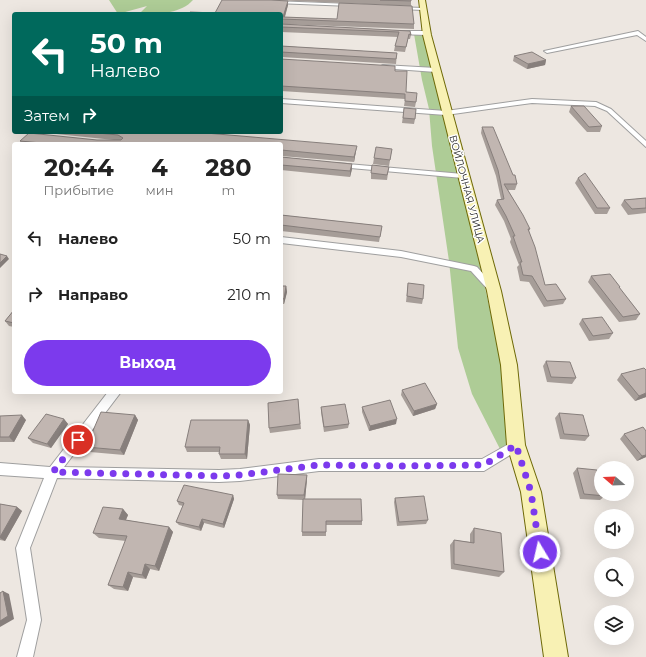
<!DOCTYPE html>
<html lang="ru">
<head>
<meta charset="utf-8">
<style>
  :root { --surface:#fff; --page:#f2f2f2; --text:#222; --muted:#767676; --accent:#7c3aed }
  body { margin:0; font-family:Montserrat,sans-serif; background:var(--page); color:var(--text); height:100vh; display:flex; flex-direction:column; font-size:15px; white-space:nowrap }
  * { box-sizing:border-box; margin:0 }
  p { font-size:13px; color:var(--muted) }
  .icon { flex:none; width:22px; height:22px; fill:none; stroke:currentColor; stroke-width:2; stroke-linecap:round; stroke-linejoin:round }
  .map { position:relative; flex:1; overflow:hidden }
  .side { position:absolute; left:12px; top:142px; width:271px; height:252px; display:flex; flex-direction:column; background:var(--surface); border-radius:4px; box-shadow:0 4px 16px #0002 }
  .side>* { flex:none }
  .guide { position:absolute; left:12px; top:12px; width:271px; height:122px; border-radius:4px; box-shadow:0 4px 16px #0002; background:#00695c; color:#fff; overflow:hidden }
  .needle { width:26px; rotate:289deg }
  .fabs { position:absolute; left:594px; top:461px; display:grid; gap:8px }
  .fabs a { display:grid; place-items:center; width:40px; height:40px; border-radius:50%; background:var(--surface); box-shadow:0 4px 16px #0002; font-size:20px }
  .pin { position:absolute; display:grid; place-items:center; width:34px; height:34px; color:#fff; margin:-17px; border:2px solid #fff; border-radius:50%; box-shadow:0 1px 4px #0007 }
  .me { position:absolute; width:44px; margin:-22px; rotate:351deg; stroke-linejoin:round; filter:drop-shadow(0 0 3px #0008) }
  .turn { display:flex; align-items:center; gap:14px; height:84px; padding:0 12px; font-size:18px }
  .turn .icon { width:52px; height:52px; stroke-width:2.5 }
  .turn b { display:block; font-size:28px; line-height:34px }
  .then { display:flex; align-items:center; height:38px; padding:0 12px; background:#0003; gap:8px; font-size:15px }
  .eta { display:flex; justify-content:space-evenly; align-items:center; height:68px; text-align:center }
  .eta b { font-size:24px; font-weight:700; line-height:28px }
  .primary-button { display:flex; gap:8px; margin-top:auto; padding:8px 12px }
  .primary-button a { flex:1; height:46px; border-radius:24px; background:var(--accent); color:#fff; font-size:16px; font-weight:700; line-height:46px; text-align:center }
  ul { padding:0; list-style:none }
  li { display:flex; align-items:center; gap:12px; height:56px; padding:0 12px }
  li div { flex:1 }
  li b { display:block; font-size:15px }
  li em { font-style:normal }
  .map>svg:first-child { display:block }
</style>
</head>
<body>
<div class="map">
<svg width="646" height="657" viewBox="0 0 646 657">
  <rect width="100%" height="100%" fill="#ede7e1"/>
  <path fill="#aecc96" d="M109,0H193C180,15 154,14 136,14L140,13L147,6L118,14Z
    M423,33L425,36C456,172 494,307 516,445L500,449L472,394L458,348L449,261L432,146L429,109L422,80L414,34Z"/>
  <g fill="none" stroke-linecap="round" stroke-linejoin="round">
    <defs>
      <path id="street" d="M273,1L351,4L353,5L351,6L275,3Z
        M397,7L423,8L425,9L423,10L399,9Z
        M395,31H427L430,33L427,35L397,34L394,32Z
        M638,31L646,37V41L637,35L547,53L544,51Z
        M383,65L436,68L439,70L436,72L381,68V66Z
        M281,99L446,111L532,99L596,102L611,109L646,141V147L607,111L595,106L532,103L446,115L281,103Z
        M336,163L463,174L467,176L463,178L339,167H336Z
        M281,237L401,251L474,266L477,267L499,291L497,293H491L471,271L401,257L281,243Z
        M108,392H121L64,467L219,470L240,469L319,459H482L516,440L520,441L522,445L520,449L484,471H319L240,481L219,482L57,478L30,548L41,620L33,657H17L27,620L16,548L44,478L0,475V463L50,467Z"/>
      <path id="secondary" d="M419,0H425L431,35L501,291L517,365L525,445L541,492L568,657H544L521,492L507,445L501,365L487,291L423,35Z"/>
    </defs>
    <use href="#street" stroke="#9f9f9f" stroke-width="2"/>
    <use href="#secondary" stroke="#6e6907" stroke-width="2"/>
    <use href="#street" fill="#fff" fill-rule="evenodd"/>
    <use href="#secondary" fill="#f8f1b4" fill-rule="evenodd"/>
  </g>
  <path fill="#a69d98" d="M273,0H411V6Z
    M288,5L285,17L414,24V29L281,24V14L215,13Z
    M281,24L410,31L411,35L410,39H408L405,52L394,51L395,46L398,37L281,32Z
    M281,46L397,53L396,64L281,57Z
    M514,56L546,60L545,65L527,69L513,61Z
    M281,59L395,71L406,92L416,102L415,107L404,106L405,99L281,91Z
    M571,106L602,126L600,132H587L569,112Z
    M404,108L415,119L414,124L402,123Z
    M482,127L517,184L515,190H508L530,229L529,231L545,285L566,299L563,304L544,307L529,282L520,281L517,267L519,265L510,242L511,239L504,221L495,205L497,200L501,199L496,176L481,133Z
    M37,132H194L356,151L354,162L281,156V144H22L20,141L114,140Z
    M392,149L389,166L373,164L374,158Z
    M281,157L352,164V169L350,177L281,170Z
    M389,167L387,180L371,179V173Z
    M578,178L610,208L607,214H595L575,183Z
    M646,198V213L628,215L621,205L624,200Z
    M281,215L382,226L379,242L281,231Z
    M591,276L620,287L619,288L640,314L636,320L619,322L588,282Z
    M408,283L423,299L422,304L406,302Z
    M281,286H286L287,292L284,304H281Z
    M14,310V327L9,326L5,321Z
    M582,319L613,333L609,339L589,341L579,324Z
    M546,361L576,378L572,384L547,382L543,366Z
    M646,370V397L635,401L617,380L621,374Z
    M402,390L437,404L435,409L413,416L401,395Z
    M298,399L301,429L270,433L269,428Z
    M321,407L349,424L348,428L324,432L321,412Z
    M362,407L396,424L369,431L362,412Z
    M559,413L589,436L585,441L560,439L555,418Z
    M135,415L138,420L124,455L90,452L86,447Z
    M0,416L26,420L14,442H0Z
    M64,419L68,424L51,448L33,443L28,438Z
    M248,420L250,425L247,459H221L219,454V452H187L185,447Z
    M646,431V457L637,461L620,439L624,434Z
    M577,468L605,496L600,500L580,499L573,473Z
    M307,475V479L305,499L362,521V525H326V536H302L303,500L278,499L277,495Z
    M233,495L234,499L224,528L204,523L201,531L179,525L176,522L183,506L179,505L177,501Z
    M395,498L428,520L426,524L397,526L394,502Z
    M0,504L17,507L22,511L5,541L0,540Z
    M123,509L128,515L126,520L169,527L173,532L159,571L150,569L146,579L133,577L128,591L114,589L108,585L126,541L99,538L93,533Z
    M474,528L504,572L499,577L451,569L450,545L454,540L470,542V534Z"/>
  <path fill="#877f7c" d="M288,1V5L284,19L283,17Z
    M546,60L545,65L527,69L528,64Z
    M357,146L356,151L354,162V157Z
    M352,164V169L350,177V171Z
    M7,256L9,259L0,268V263Z
    M286,286L287,292L284,304V299Z
    M646,393V397L635,401L639,396Z
    M437,404L435,409L413,416L414,411Z
    M22,415L26,420L14,442L9,437Z
    M135,415L138,420L124,455L120,450Z
    M64,419L68,424L51,448L47,444Z
    M397,419L396,424L369,431L370,426Z
    M248,420L250,425L247,459L245,454Z
    M646,455V457L637,461L642,456Z
    M307,475V479L305,500L304,495Z
    M233,495L234,499L224,528L223,524Z
    M17,507L22,511L5,541L0,538V537Z
    M123,509L128,515L124,524L119,519Z
    M202,519L204,523L201,531L199,527Z
    M169,527L173,532L159,571L155,566Z
    M145,564L150,569L146,579L142,575Z
    M128,572L133,577L128,591L123,587Z
    M3,591L9,594L14,619L0,627V621Z"/>
  <path fill="#c1b6b1" stroke="#877f7c" d="M222,0H271L288,1L283,17L337,19L339,3L412,6L414,24L281,19V14H189L190,12L215,13Z
    M380,0H411V1Z
    M281,24L410,31L411,35L409,34L406,47L395,46L399,32L281,27Z
    M281,46L397,53L396,59L281,52Z
    M532,52L546,60L528,64L514,56Z
    M281,59L395,66V71H407L406,92L417,93L416,102L405,101V94L281,86Z
    M571,106H584L602,126L589,127Z
    M404,108L416,109L415,119L403,118Z
    M482,127H493L513,175H515L517,184H504L523,215L530,229H528L535,247L545,285L556,284L566,299L547,301L532,276L523,275L520,262H522L513,236H515L506,216L497,200L504,199L498,170Z
    M87,132H194L357,146L354,157L281,150V144H52L20,141L29,133L97,140H121L123,138L118,135Z
    M376,147L392,149L390,160L374,158Z
    M281,157L352,164L350,171L281,165Z
    M372,165L389,167L387,175L371,173Z
    M585,173L610,208H597L578,178Z
    M646,198V208L632,209L624,200Z
    M281,215L382,226L380,237L281,225Z
    M0,254L7,256L0,263Z
    M610,274L620,287H619L640,314L623,317L591,276Z
    M408,283L424,285L423,299L407,296Z
    M281,286H286L284,299L281,298Z
    M14,310V323L5,321Z
    M602,317L613,333L593,336L582,319Z
    M546,361L570,362L576,378L551,377Z
    M644,368L646,370V393L639,396L621,374Z
    M425,383L437,404L414,411L402,390Z
    M298,399L300,424L269,428L268,403Z
    M390,400L397,419L370,426L362,407Z
    M345,404L349,424L324,427L321,407Z
    M101,412L135,415L120,450L86,447Z
    M559,413L583,415L589,436L564,434Z
    M46,414L64,419L47,444L28,438Z
    M22,415L9,437H0V416Z
    M191,420H248L245,454H219L220,447H185Z
    M643,427L646,431V455L642,456L624,434Z
    M577,468L597,470L601,482V494H604L605,496L584,494Z
    M278,474L307,475L304,495H277Z
    M184,485L233,495L223,524L202,519L199,527L176,522L184,503L177,501Z
    M424,496L428,520L399,522L395,498Z
    M303,499H361L362,521H326V532H302Z
    M0,504L17,507L0,537Z
    M103,507L123,509L119,519L169,527L155,566L145,564L142,575L128,572L123,587L108,585L127,536L93,533Z
    M474,528L501,533L504,572L454,564V540L474,543Z
    M3,591L8,616L0,621V593Z"/>
  <g fill="none" stroke-linecap="round" stroke-linejoin="round">
    <path stroke="#7c3aed" stroke-width="7" stroke-dasharray="0 12.6" d="M78,440L53,472L219,476L240,475L319,465L403,466L484,465L516,445L531,492L540,552"/>
  </g>
  <g text-anchor="middle" dominant-baseline="central" stroke-width="3" stroke-linejoin="round" paint-order="stroke">
    <g font-size="10" fill="#1b1b1b" stroke="#fff">
      <text transform="translate(467 189) rotate(75)">ВОЙЛОЧНАЯ УЛИЦА</text>
    </g>
  </g>
</svg>
<div class="fabs">
<a><svg class="needle" viewBox="-14 -14 28 28"><path d="M0-13l5 13h-10z" fill="#e53935"/><path d="M0 13l5-13h-10z" fill="#767676"/></svg></a>
<a><svg class="icon" aria-label="sound" viewBox="0 0 24 24"><path d="M4 9h4l5-4v14l-5-4H4zM17 9q2 3 0 6"/></svg></a>
<a><svg class="icon" aria-label="search" viewBox="0 0 24 24"><circle cx="10" cy="10" r="6"/><path d="M15 15l6 6"/></svg></a>
<a><svg class="icon" aria-label="layers" viewBox="0 0 24 24"><path d="M12 4l9 5-9 5-9-5zM3 14l9 5 9-5"/></svg></a>
</div>
<div class="pin" style="left:78px;top:440px;background:#d93025"><svg class="icon" aria-label="arrive" viewBox="0 0 24 24"><path d="M6 21V4h12l-3 4 3 4H6"/></svg></div>
<svg class="me" style="left:540px;top:552px" viewBox="-20 -20 40 40"><circle r="17" fill="#7c3aed" stroke="#fff" stroke-width="3"/><path d="M0-11L8 9 0 5-8 9z" fill="#fff"/></svg>
<div class="guide">
<div class="turn"><svg class="icon" aria-label="left" viewBox="0 0 24 24"><path d="M17 20v-9H6M10 6l-5 5 5 5"/></svg><div><b>50 m</b>Налево</div></div>
<div class="then">Затем<svg class="icon" aria-label="right" viewBox="0 0 24 24"><path d="M7 20v-9h11M14 6l5 5-5 5"/></svg></div>
</div>
<section class="side">
<div class="eta">
<div><b>20:44</b><p>Прибытие</p></div>
<div><b>4</b><p>мин</p></div>
<div><b>280</b><p>m</p></div>
</div>
<ul>
<li><svg class="icon" aria-label="left" viewBox="0 0 24 24"><path d="M17 20v-9H6M10 6l-5 5 5 5"/></svg><div><b>Налево</b></div><em>50 m</em></li>
<li><svg class="icon" aria-label="right" viewBox="0 0 24 24"><path d="M7 20v-9h11M14 6l5 5-5 5"/></svg><div><b>Направо</b></div><em>210 m</em></li>
</ul>
<div class="primary-button"><a>Выход</a></div>
</section>
</div>
</body>
</html>
